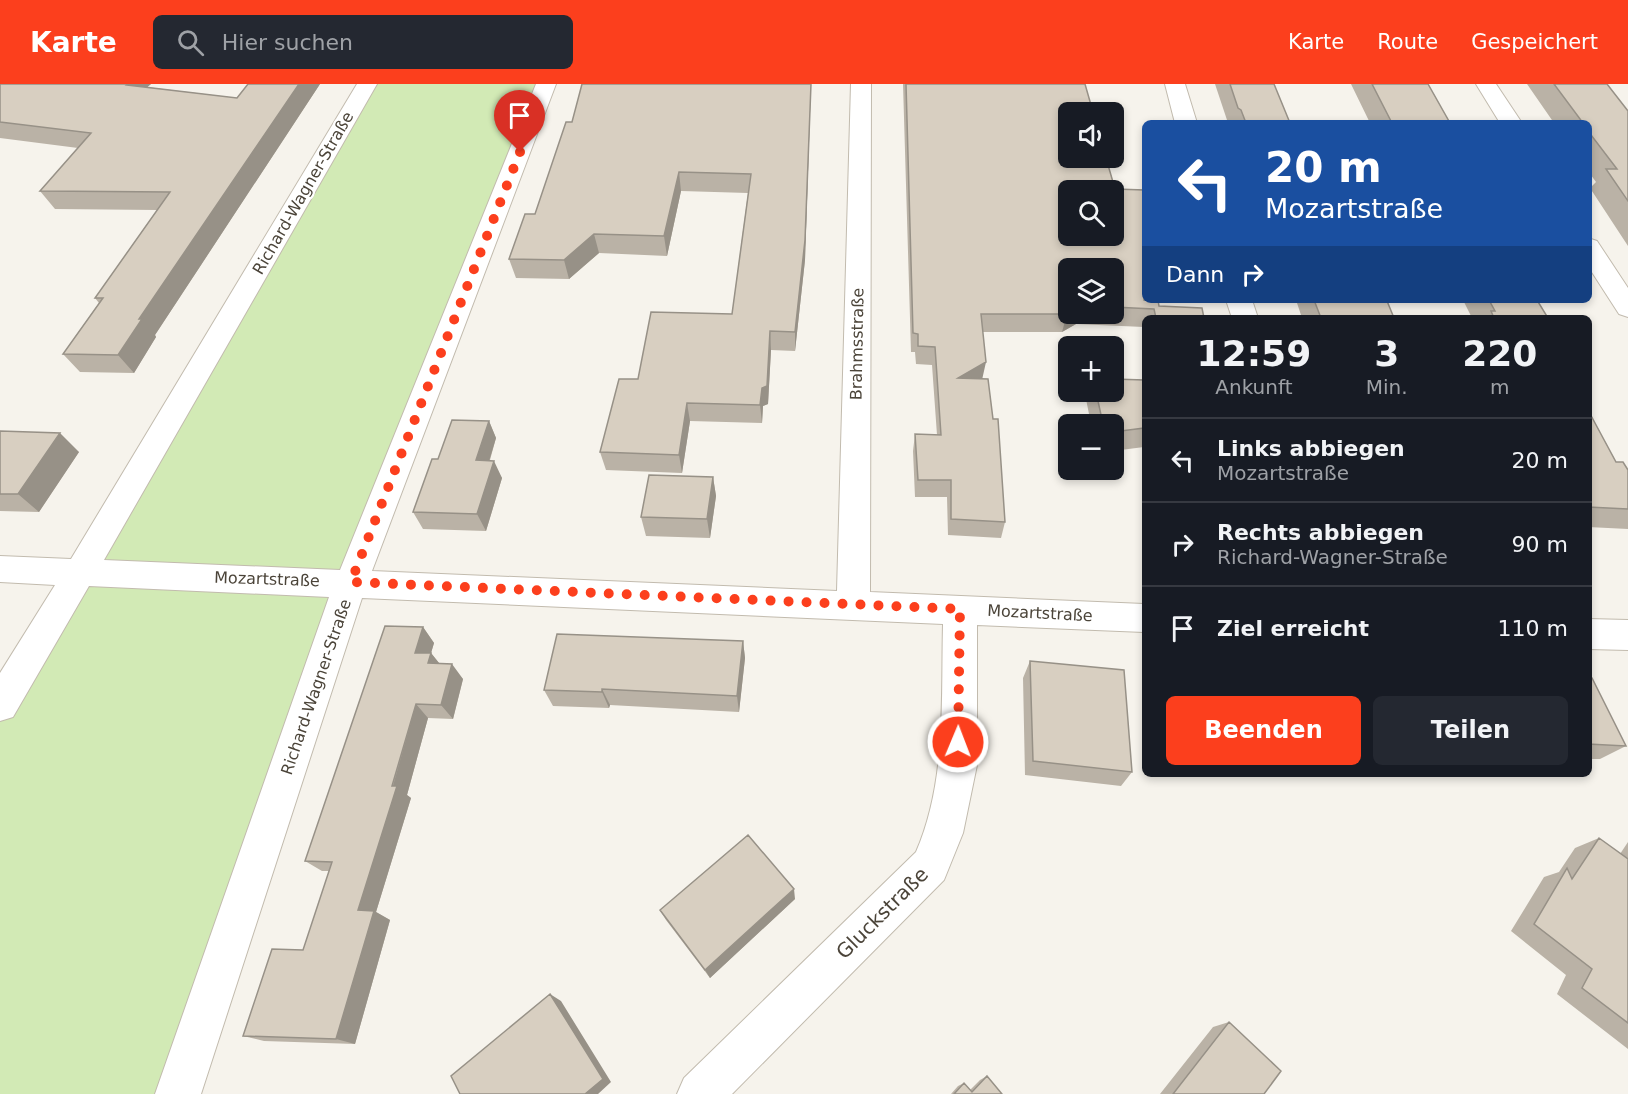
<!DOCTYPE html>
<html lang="de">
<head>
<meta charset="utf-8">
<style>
  :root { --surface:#171b24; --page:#242831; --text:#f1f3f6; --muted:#9ea1a6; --line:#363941; --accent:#fc3f1d }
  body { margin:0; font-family:"DejaVu Sans",sans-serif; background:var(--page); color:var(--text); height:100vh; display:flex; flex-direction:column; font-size:22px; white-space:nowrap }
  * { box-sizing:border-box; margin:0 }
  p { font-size:20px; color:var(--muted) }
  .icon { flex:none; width:33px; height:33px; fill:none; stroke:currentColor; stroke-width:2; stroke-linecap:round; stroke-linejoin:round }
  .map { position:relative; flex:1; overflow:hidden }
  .side { position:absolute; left:1142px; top:231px; width:450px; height:462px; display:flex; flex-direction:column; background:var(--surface); border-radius:9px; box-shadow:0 3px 9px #0003 }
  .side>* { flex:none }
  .banner { position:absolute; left:1142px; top:36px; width:450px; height:183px; border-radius:9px; box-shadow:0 3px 9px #0003; background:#1a4fa0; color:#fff; overflow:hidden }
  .buttons { position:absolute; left:1058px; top:18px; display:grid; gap:12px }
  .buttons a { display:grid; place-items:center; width:66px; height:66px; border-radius:9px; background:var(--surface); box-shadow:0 3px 9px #0003; font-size:30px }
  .pin { position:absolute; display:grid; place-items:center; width:51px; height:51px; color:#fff; margin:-62px -26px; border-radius:50% 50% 50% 0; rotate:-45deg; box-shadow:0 0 6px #0007 }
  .pin .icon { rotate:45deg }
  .me { position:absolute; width:66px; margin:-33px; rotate:1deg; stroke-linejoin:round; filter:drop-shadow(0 0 4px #0008) }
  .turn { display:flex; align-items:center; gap:21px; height:126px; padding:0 24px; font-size:27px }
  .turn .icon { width:78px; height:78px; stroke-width:2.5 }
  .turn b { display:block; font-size:42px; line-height:51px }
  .then { display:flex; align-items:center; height:57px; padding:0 24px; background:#0003; gap:12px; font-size:22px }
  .eta { display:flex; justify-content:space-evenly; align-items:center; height:102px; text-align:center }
  .eta b { font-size:36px; font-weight:700; line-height:42px }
  .button { display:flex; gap:12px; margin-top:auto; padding:12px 24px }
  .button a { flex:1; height:69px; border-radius:9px; background:var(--accent); color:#fff; font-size:24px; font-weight:700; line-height:69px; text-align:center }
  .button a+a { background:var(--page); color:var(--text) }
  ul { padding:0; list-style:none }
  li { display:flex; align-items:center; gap:18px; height:84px; padding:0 24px; border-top:2px solid var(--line) }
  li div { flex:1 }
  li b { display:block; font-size:22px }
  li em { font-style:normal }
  header { display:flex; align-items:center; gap:36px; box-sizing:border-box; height:84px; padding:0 30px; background:var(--accent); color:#fff }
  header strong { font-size:28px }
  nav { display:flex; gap:33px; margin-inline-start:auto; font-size:21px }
  .search { width:420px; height:54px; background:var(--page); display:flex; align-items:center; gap:15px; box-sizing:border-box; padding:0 21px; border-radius:9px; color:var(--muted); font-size:22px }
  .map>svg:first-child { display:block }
</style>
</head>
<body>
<header>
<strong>Karte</strong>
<div class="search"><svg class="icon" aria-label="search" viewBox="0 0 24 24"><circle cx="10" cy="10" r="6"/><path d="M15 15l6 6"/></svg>Hier suchen</div>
<nav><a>Karte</a><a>Route</a><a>Gespeichert</a></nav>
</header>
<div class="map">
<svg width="1628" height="1010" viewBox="0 0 1628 1010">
  <rect width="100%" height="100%" fill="#f6f3ec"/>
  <path fill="#d2eab5" d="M367,0H546L178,1010H0V621Z"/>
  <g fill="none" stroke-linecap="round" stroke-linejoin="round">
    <defs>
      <path id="minor" d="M357,0H377L104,476L340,486L536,0H556L372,487L837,507L851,0H871L870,508L1144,520V548L977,541V681L963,749L944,796L732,1010H677L684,994L916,768C947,697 941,616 943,540L362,514L201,1010H155L329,513L89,502L13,633L0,637V589L55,501L0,498V472L71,475Z
        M1165,0H1185L1197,39H1175Z
        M1476,0H1496L1522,39H1500Z
        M1588,154L1597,157L1628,204V233L1619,230L1588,182Z
        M1226,216H1252L1258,234H1232Z
        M1588,535L1628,536V566L1588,565Z"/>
    </defs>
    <use href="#minor" stroke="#c2bbae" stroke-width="2"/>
    <use href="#minor" fill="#fff" fill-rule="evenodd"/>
  </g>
  <path fill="#bab2a6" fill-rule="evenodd" d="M0,0H151L147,3L237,14L248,0H320L155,251L156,253L134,289L80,288L63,270L99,219L95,214L157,126L55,125L40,107L78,64L0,54Z
    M582,0H811L805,176L795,267L771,266L768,320L763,322L762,339L690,337L682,389L606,386L600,368L638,295L732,230L748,109L681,107L667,172L599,169L569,195L516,194L509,175L535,130L572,38Z
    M903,0H1085L1115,105L1144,106V216L1159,222L1204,234H1144V243L1076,240L1062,248H983L982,294L1005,438L1001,454L948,451L947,413H915L913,367L915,350L937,351L932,281L916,280L915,268H911ZM1113,184V230H1068Z
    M1215,0H1274L1290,39H1228Z
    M1351,0H1428L1450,39H1370Z
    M1527,0H1607L1628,27V162L1590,104L1596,98L1588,87V39H1554Z
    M1296,216H1370L1394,234H1302Z
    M1463,216H1537L1548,234H1472Z
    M1144,296V363L1113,367V340H1091L1086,315L1089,308H1113Z
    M1588,326L1616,378L1628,386V445L1588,443Z
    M489,337L496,354L490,376L502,394L486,447L423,445L413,428L438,375Z
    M0,347L79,368L39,428L0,427Z
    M713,393L716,412L710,454L646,452L641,433Z
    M423,543L434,559L431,569L439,579L463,595L453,635L428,634L407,711L411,714L376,828L390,836L355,960L264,957L243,952L303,866L329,787H322L305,777Z
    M743,557L745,574L739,628L610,621L609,624L553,622L544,606Z
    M1030,577L1132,688L1121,702L1025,691L1023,594Z
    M1588,594L1626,662L1600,675H1588Z
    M1599,754L1620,770L1628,758V965L1557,910L1566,891L1511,847L1544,793L1559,788L1575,764Z
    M795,815L710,894L666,836L660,826Z
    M1229,938L1264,1010H1160L1213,943Z
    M987,992L1002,1010H951L958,1002L964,999L970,1006L980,996Z"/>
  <path fill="#979187" d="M129,0H151L145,5L127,1Z
    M299,0H320L155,251L156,253L134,289L118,271L139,235Z
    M811,0L805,176L795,267V248Z
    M679,88L681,107L667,172L664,152Z
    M594,150L599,169L569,195L564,176Z
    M1067,230H1079L1076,240L1062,248Z
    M770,247L771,266L768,320L763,322L762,339L760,321L762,304Z
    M986,278L982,296L958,294Z
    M687,319L690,337L682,389L679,371Z
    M489,337L496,354L484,394L476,376Z
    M60,349L79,368L39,428L18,410Z
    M494,377L502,394L486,447L477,430Z
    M713,393L716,412L710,454L707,435Z
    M423,543L434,559L431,569L443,584L440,594L415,569Z
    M743,557L745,574L739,628L737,612Z
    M452,580L463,595L453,635L441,621Z
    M602,605L610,621L609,624L602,608Z
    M416,620L428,634L407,711L411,714L376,828L390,836L355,960L336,955L358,826Z
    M794,805L795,815L710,894L705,886Z
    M550,910L561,917L611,998L598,1010H585Z"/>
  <path fill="#d8cfc1" stroke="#979187" stroke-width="1.5" fill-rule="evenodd" d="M0,0H129L127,1L237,14L248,0H299L139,235H142L118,271L63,270L103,214H95L170,108L40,107L91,49L0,38Z
    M582,0H811L805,156L795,248L770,247L767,302L762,304L760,321L687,319L679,371L600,368L619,295H638L651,228L732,230L751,90L679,88L664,152L594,150L564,176L509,175L525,130H535L566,38H572Z
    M906,0H1085L1093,28H1068V74H1106L1115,105L1144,106V146H1143L1144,154V216H1158L1159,222L1202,224L1204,234H1156L1154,225L1113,223V184H1068V230H981L986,278L958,294L988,295L993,335H998L1005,438L951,435V396H918L915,350L941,351L935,263L918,262V250L913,249ZM1068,106H1113V152H1068Z
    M1230,0H1274L1290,39H1246L1241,26L1238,24Z
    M1372,0H1428L1450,39H1392Z
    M1554,0H1607L1628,27V117L1606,85H1617L1588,47V39H1583Z
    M1314,216H1370L1387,217L1394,234H1321Z
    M1489,216H1537L1548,234H1494L1491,227H1495Z
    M1113,295L1144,296V344L1113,348V340H1103L1096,308H1113Z
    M1588,326L1616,378H1623L1628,386V425L1588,423Z
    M452,336L489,337L476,376L494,377L477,430L413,428L432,375H438Z
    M0,347L60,349L18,410H0Z
    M649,391L713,393L707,435L641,433Z
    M385,542L423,543L415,569H431L428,579L452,580L441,621L416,620L392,702H397L358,826L374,827L336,955L243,952L272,865L303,866L332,778L305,777Z
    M557,550L743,557L737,612L602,605V608L544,606Z
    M1030,577L1124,586L1132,688L1033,677Z
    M1588,594H1592L1626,662L1588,660Z
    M748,751L794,805L705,886L660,826Z
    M1599,754L1628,775V939L1582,904L1592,885L1534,840L1567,784L1572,795Z
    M550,910L603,995L585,1010H460L451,992Z
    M1229,938L1281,987L1264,1010H1173Z
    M987,992L1002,1010H954L964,999L972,1008Z"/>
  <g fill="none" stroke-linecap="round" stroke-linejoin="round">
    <path stroke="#fc3f1d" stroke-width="10" stroke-dasharray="0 18" d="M520,68L351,498L960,525L958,658"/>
  </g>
  <g text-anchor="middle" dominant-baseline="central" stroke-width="4.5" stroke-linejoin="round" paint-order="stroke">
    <g font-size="16" fill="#4b4439" stroke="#fff">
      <text transform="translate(303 109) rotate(-60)">Richard-Wagner-Straße</text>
      <text transform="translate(857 260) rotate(-89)">Brahmsstraße</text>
      <text transform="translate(267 495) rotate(2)">Mozartstraße</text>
      <text transform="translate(1040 529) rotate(3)">Mozartstraße</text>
      <text transform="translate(316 603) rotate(-71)">Richard-Wagner-Straße</text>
    </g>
    <g font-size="20" fill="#4b4439" stroke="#fff">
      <text transform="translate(882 829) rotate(-45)">Gluckstraße</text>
    </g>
  </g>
</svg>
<div class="buttons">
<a><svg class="icon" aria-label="sound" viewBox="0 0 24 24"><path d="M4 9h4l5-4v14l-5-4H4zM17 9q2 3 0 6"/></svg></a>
<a><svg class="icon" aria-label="search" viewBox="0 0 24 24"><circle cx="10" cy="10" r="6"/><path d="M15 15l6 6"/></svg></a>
<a><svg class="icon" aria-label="layers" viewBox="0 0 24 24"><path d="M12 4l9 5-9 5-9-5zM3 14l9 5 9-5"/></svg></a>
<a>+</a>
<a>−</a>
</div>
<div class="pin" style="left:520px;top:68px;background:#d93025"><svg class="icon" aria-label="arrive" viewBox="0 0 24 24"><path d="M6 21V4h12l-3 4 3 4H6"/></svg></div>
<svg class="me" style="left:958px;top:658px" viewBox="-20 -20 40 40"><circle r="17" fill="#fc3f1d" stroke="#fff" stroke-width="3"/><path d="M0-11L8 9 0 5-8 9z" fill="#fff"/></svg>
<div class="banner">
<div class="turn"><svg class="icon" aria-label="left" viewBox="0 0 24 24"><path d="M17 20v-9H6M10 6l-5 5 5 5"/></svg><div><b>20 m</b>Mozartstraße</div></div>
<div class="then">Dann<svg class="icon" aria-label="right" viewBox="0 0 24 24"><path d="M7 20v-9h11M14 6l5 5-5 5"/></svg></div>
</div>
<section class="side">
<div class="eta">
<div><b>12:59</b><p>Ankunft</p></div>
<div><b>3</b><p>Min.</p></div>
<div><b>220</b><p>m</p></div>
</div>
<ul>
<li><svg class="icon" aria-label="left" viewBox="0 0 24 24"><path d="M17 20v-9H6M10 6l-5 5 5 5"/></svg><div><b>Links abbiegen</b><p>Mozartstraße</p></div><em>20 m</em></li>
<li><svg class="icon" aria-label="right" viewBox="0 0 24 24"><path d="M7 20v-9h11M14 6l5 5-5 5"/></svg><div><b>Rechts abbiegen</b><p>Richard-Wagner-Straße</p></div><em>90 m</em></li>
<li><svg class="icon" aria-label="arrive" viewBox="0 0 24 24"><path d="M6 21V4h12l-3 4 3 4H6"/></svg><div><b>Ziel erreicht</b></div><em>110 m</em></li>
</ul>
<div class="button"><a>Beenden</a><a>Teilen</a></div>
</section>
</div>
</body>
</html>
